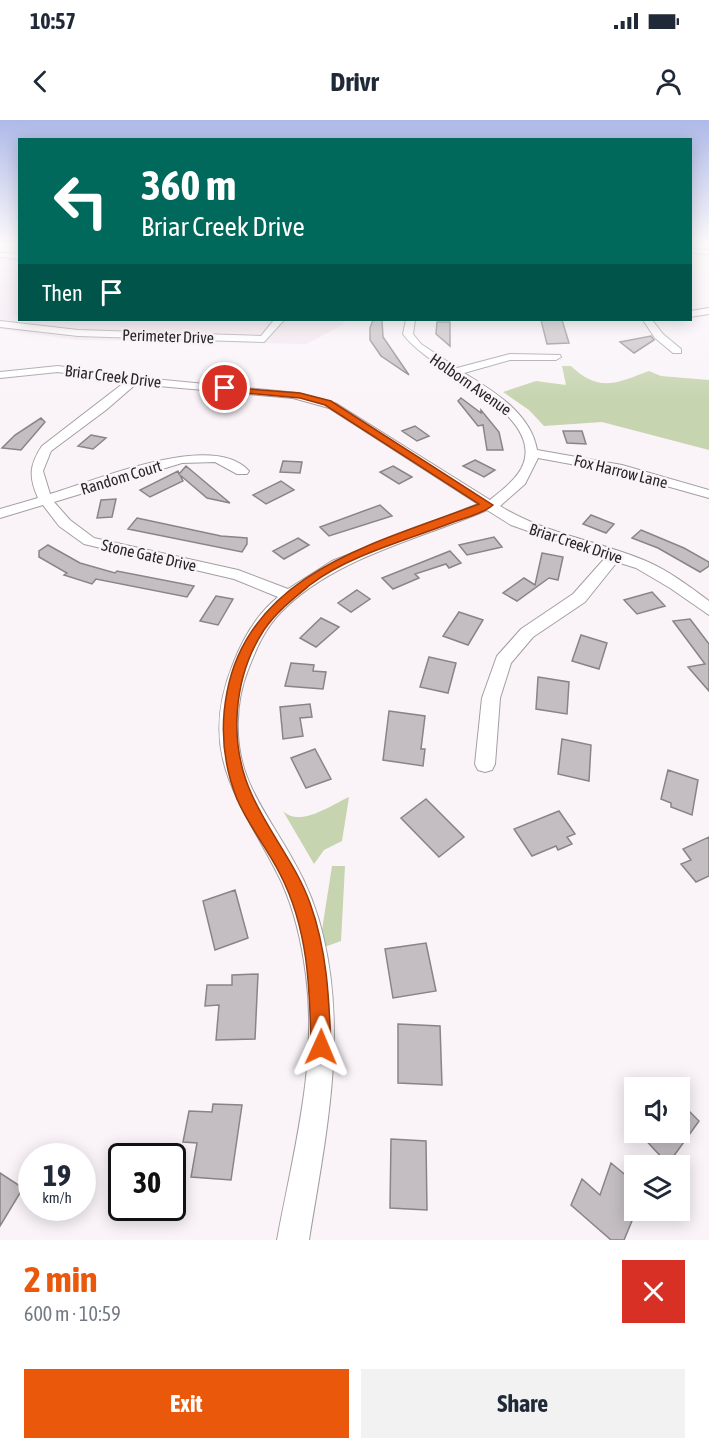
<!DOCTYPE html>
<html lang="en">
<head>
<meta charset="utf-8">
<style>
  :root { --surface:#fff; --page:#f2f2f3; --text:#1f2937; --muted:#747a83; --accent:#ea580c }
  body { margin:0; font-family:"Asap Condensed",sans-serif; background:var(--page); color:var(--text); height:100vh; display:flex; flex-direction:column; font-size:22px; white-space:nowrap }
  * { box-sizing:border-box; margin:0 }
  p { font-size:20px; color:var(--muted) }
  .icon { flex:none; width:33px; height:33px; fill:none; stroke:currentColor; stroke-width:2; stroke-linecap:round; stroke-linejoin:round }
  .map { position:relative; height:1120px; overflow:hidden }
  .panel { display:flex; flex-direction:column; background:var(--surface); flex:1 }
  .panel>* { flex:none }
  .banner { position:absolute; left:18px; top:18px; width:674px; height:183px; border-radius:0px; box-shadow:0 3px 15px #0003; background:#00695c; color:#fff; overflow:hidden }
  .tools { position:absolute; left:624px; top:957px; display:grid; gap:12px }
  .tools a { display:grid; place-items:center; width:66px; height:66px; border-radius:0px; background:var(--surface); box-shadow:0 3px 15px #0003; font-size:30px }
  .speed { position:absolute; left:18px; top:1023px; display:flex; gap:12px; font-size:30px; font-weight:700; text-align:center }
  .speed>* { display:grid; place-content:center; width:78px; height:78px; border-radius:50%; background:var(--surface); box-shadow:0 3px 15px #0003; line-height:1 }
  .speed small { font-size:15px; font-weight:400 }
  .speed .limit { border:3px solid #111; border-radius:9px; background:#fff; color:#111 }
  .pin { position:absolute; display:grid; place-items:center; width:51px; height:51px; color:#fff; margin:-26px; border:3px solid #fff; border-radius:50%; box-shadow:0 2px 6px #0007 }
  .me { position:absolute; width:66px; margin:-33px; rotate:1deg; stroke-linejoin:round; filter:drop-shadow(0 0 4px #0008) }
  .turn { display:flex; align-items:center; gap:21px; height:126px; padding:0 24px; font-size:27px }
  .turn .icon { width:78px; height:78px; stroke-width:2.5 }
  .turn b { display:block; font-size:42px; line-height:51px }
  .then { display:flex; align-items:center; height:57px; padding:0 24px; background:#0003; gap:12px; font-size:22px }
  .round { display:grid; place-items:center; flex:none; width:63px; height:63px; border-radius:0px; background:var(--page) }
  .head { display:flex; align-items:center; justify-content:space-between; height:102px; padding:0 24px }
  h1 { font-size:36px; font-weight:700; line-height:45px; color:var(--accent) }
  .action { display:flex; gap:12px; margin-top:auto; padding:12px 24px }
  .action a { flex:1; height:69px; border-radius:0px; background:var(--accent); color:#fff; font-size:24px; font-weight:700; line-height:69px; text-align:center }
  .action a+a { background:var(--page); color:var(--text) }
  .status { display:flex; justify-content:space-between; align-items:center; height:42px; padding:0 30px; background:var(--surface); direction:ltr }
  .status svg { height:16px; fill:currentColor }
  header { display:flex; justify-content:space-between; align-items:center; height:78px; padding:0 24px; background:var(--surface); font-size:27px; font-weight:700 }
  .map>svg:first-child { display:block }
</style>
</head>
<body>
<div class="status"><b>10:57</b><svg viewBox="0 0 49 12"><path d="M0 12V9h3v3zM5 12V6h3v6zM10 12V3h3v9zM15 12V0h3v12zM26 1h20v11H26zM47 4h2v5h-2z"/></svg></div>
<header><svg class="icon" aria-label="back" viewBox="0 0 24 24"><path d="M15 5l-7 7 7 7"/></svg>Drivr<svg class="icon" aria-label="person" viewBox="0 0 24 24"><circle cx="12" cy="8" r="4"/><path d="M4 21q1-7 8-7t8 7"/></svg></header>
<div class="map">
<svg width="709" height="1120" viewBox="0 0 709 1120">
  <rect width="100%" height="100%" fill="#faf4f8"/>
  <path fill="#f3e6ef" d="M0,123H19L20,200H346L342,205L307,224L76,220L0,209Z"/>
  <path fill="#c6d4af" d="M562,246H571C599,273 617,263 649,251L661,256L709,260V330L602,302L544,306L529,290L503,272L536,261L566,265Z
    M349,677L342,721L324,730L314,744L283,691C300,708 331,685 349,677Z
    M332,746H345L341,821L319,829Z"/>
  <path fill="#c4bec2" stroke="#898487" stroke-width="1.5" d="M373,200H382L383,217L409,255L381,236L370,220V208Z
    M541,200H562L569,223L547,224Z
    M437,202H450V226L436,214Z
    M651,216L654,220L634,233L620,222Z
    M461,278L481,293V290L499,312L503,330H487L483,305L478,306L458,281Z
    M41,298L45,302L21,330L2,328L15,315Z
    M415,306L429,316L417,321L402,311Z
    M563,311H582L586,324L567,323Z
    M91,315L106,318L93,329L78,326Z
    M475,340L495,350L484,357L463,346Z
    M283,341L302,342L300,353L280,352Z
    M186,346L230,383L207,378L180,355L183,361L150,377L140,370L178,351L179,354Z
    M393,346L412,357L399,364L380,352Z
    M281,361L294,370L266,384L253,375Z
    M116,379L112,397L97,398L101,380Z
    M380,385L392,396L329,416L320,407Z
    M591,395L614,404L606,413L583,404Z
    M137,398L221,416L247,418V424L242,432L128,409Z
    M641,410L684,428L709,442V446L700,452L658,428L632,418Z
    M494,417L502,427L467,435L459,425Z
    M298,418L309,425L284,439L273,431Z
    M48,425L80,443L115,453L117,451L194,466L187,477L96,459L92,464L64,455L67,453L39,437V431Z
    M450,431L461,443L449,448L446,444L415,454L419,458L393,469L382,458Z
    M542,433L563,437L558,460L549,458L517,481L503,473L524,458L535,465Z
    M357,470L370,479L351,492L338,483Z
    M652,472L665,486L637,494L624,480Z
    M216,476L233,479L218,505L200,501Z
    M459,492L483,500L468,525L443,516Z
    M321,498L339,507L316,527L300,518Z
    M690,499L709,524V571L688,547L705,544L673,501Z
    M581,515L607,523L599,549L572,541Z
    M429,537L456,543L448,573L420,567Z
    M291,543L314,545L313,551L326,552L323,569L285,566Z
    M538,557L569,562L567,594L536,589Z
    M310,584L312,597L300,598L303,616L283,619L280,587Z
    M389,591L425,596L421,629H425L423,646L383,640Z
    M562,619L591,625L589,661L558,654Z
    M315,629L331,659L306,668L291,638Z
    M668,650L698,660L692,695L671,687V683L661,679Z
    M426,679L464,717L439,737L401,698Z
    M559,691L575,714L567,717L572,724L558,730L556,726L532,736L514,709Z
    M709,717V756L696,762L681,744L691,740L683,729Z
    M235,770L248,818L215,830L203,781Z
    M426,823L436,871L393,878L385,829Z
    M258,854L255,919L216,920L219,885L205,886L207,865H232V855Z
    M398,904L440,906L442,965L398,963Z
    M680,982L699,1001L668,1044L638,1012H680Z
    M213,984L242,985L231,1060L191,1057L197,1023L183,1022L189,991L212,992Z
    M391,1019L426,1021L427,1090L390,1088Z
    M611,1043L634,1062V1096L624,1120H611L571,1085L582,1059L600,1075Z
    M0,1053L23,1068L0,1106Z"/>
  <g fill="none" stroke-linecap="round" stroke-linejoin="round">
    <defs>
      <path id="street" d="M690,129L709,130V134L690,133Z
        M0,133L20,134V139L0,137Z
        M709,188V194L690,197V191Z
        M274,200H284L264,222L78,216L0,207V201L78,210L261,216Z
        M406,200H415L413,214L421,224L457,248L510,234L560,235L561,237L556,240H510L464,253C493,271 531,293 537,330L622,345L709,370V378L620,353L538,338L525,364L500,386C545,414 599,421 646,441C669,451 689,466 709,481V495L670,468L636,448L617,442L585,482L533,517L511,543L500,578L495,644L492,650L485,652L478,650L475,644L482,578L497,536L521,509L573,474L605,438L511,405L487,390C418,420 335,437 281,492C265,508 256,529 248,550C235,583 234,624 247,657C258,686 278,712 293,740C307,764 318,792 324,820C347,920 325,1020 309,1120H277C293,1034 318,943 306,855C302,824 295,792 282,763C244,684 195,638 233,544C243,518 257,494 278,477L234,459L84,424L59,406L43,385L0,398V389L38,378C29,358 29,345 42,326L125,262L58,252L0,258V252L58,246L133,257L298,273L337,284L490,380C503,369 522,356 525,338C534,287 428,250 403,214ZM136,264L293,278L329,288L478,384L332,441L288,469L238,450L94,418L70,400L54,382L182,343L215,342L237,354H247L249,351C212,310 96,361 50,374L43,351L51,331L106,290Z
        M643,200H652L663,214L681,229V233H673L655,218Z"/>
    </defs>
    <use href="#street" stroke="#a49ea2" stroke-width="2"/>
    <use href="#street" fill="#fff" fill-rule="evenodd"/>
  </g>
  <linearGradient id="sky" x2="0" y2="1"><stop stop-color="#aeb9e8"/><stop offset="0.44" stop-color="#fdfafc"/><stop offset="1" stop-color="#fdfafc" stop-opacity="0"/></linearGradient>
  <rect width="709" height="280" fill="url(#sky)"/>
  <path fill="#ea580c" stroke="#983908" stroke-width="1.5" d="M222,267L300,273L331,281L493,385C483,394 464,398 451,403C407,420 347,436 310,465C294,478 276,492 264,510C233,557 228,623 252,675C269,713 296,744 310,783C327,830 329,877 331,927L328,934L321,937L314,934L311,927C310,867 308,808 280,754C267,728 248,705 237,679C223,644 220,608 227,572C250,451 380,422 479,384L325,285L300,278L225,271Z"/>
  <g text-anchor="middle" dominant-baseline="central" stroke-width="5" stroke-linejoin="round" paint-order="stroke">
    <g font-size="16" fill="#292729" stroke="#faf4f8">
      <text transform="translate(168 216) rotate(2)">Perimeter Drive</text>
      <text transform="translate(113 256) rotate(7)">Briar Creek Drive</text>
      <text transform="translate(471 264) rotate(35)">Holborn Avenue</text>
      <text transform="translate(621 351) rotate(14)">Fox Harrow Lane</text>
      <text transform="translate(121 357) rotate(-17)">Random Court</text>
      <text transform="translate(576 423) rotate(18)">Briar Creek Drive</text>
      <text transform="translate(149 435) rotate(13)">Stone Gate Drive</text>
    </g>
  </g>
</svg>
<div class="tools">
<a><svg class="icon" aria-label="sound" viewBox="0 0 24 24"><path d="M4 9h4l5-4v14l-5-4H4zM17 9q2 3 0 6"/></svg></a>
<a><svg class="icon" aria-label="layers" viewBox="0 0 24 24"><path d="M12 4l9 5-9 5-9-5zM3 14l9 5 9-5"/></svg></a>
</div>
<div class="speed"><div>19<small>km/h</small></div><div class="limit">30</div></div>
<div class="pin" style="left:225px;top:268px;background:#d93025"><svg class="icon" aria-label="arrive" viewBox="0 0 24 24"><path d="M6 21V4h12l-3 4 3 4H6"/></svg></div>
<svg class="me" style="left:321px;top:927px" viewBox="-20 -20 40 40"><path d="M0-17L14 15 0 8-14 15z" fill="#ea580c" stroke="#fff" stroke-width="4"/></svg>
<div class="banner">
<div class="turn"><svg class="icon" aria-label="left" viewBox="0 0 24 24"><path d="M17 20v-9H6M10 6l-5 5 5 5"/></svg><div><b>360 m</b>Briar Creek Drive</div></div>
<div class="then">Then<svg class="icon" aria-label="arrive" viewBox="0 0 24 24"><path d="M6 21V4h12l-3 4 3 4H6"/></svg></div>
</div>
</div>
<section class="panel">
<div class="head"><div><h1>2 min</h1><p>600 m · 10:59</p></div><a class="round" style="background:#d93025;color:#fff"><svg class="icon" aria-label="close" viewBox="0 0 24 24"><path d="M6 6l12 12M18 6L6 18"/></svg></a></div>
<div class="action"><a>Exit</a><a>Share</a></div>
</section>
</body>
</html>
